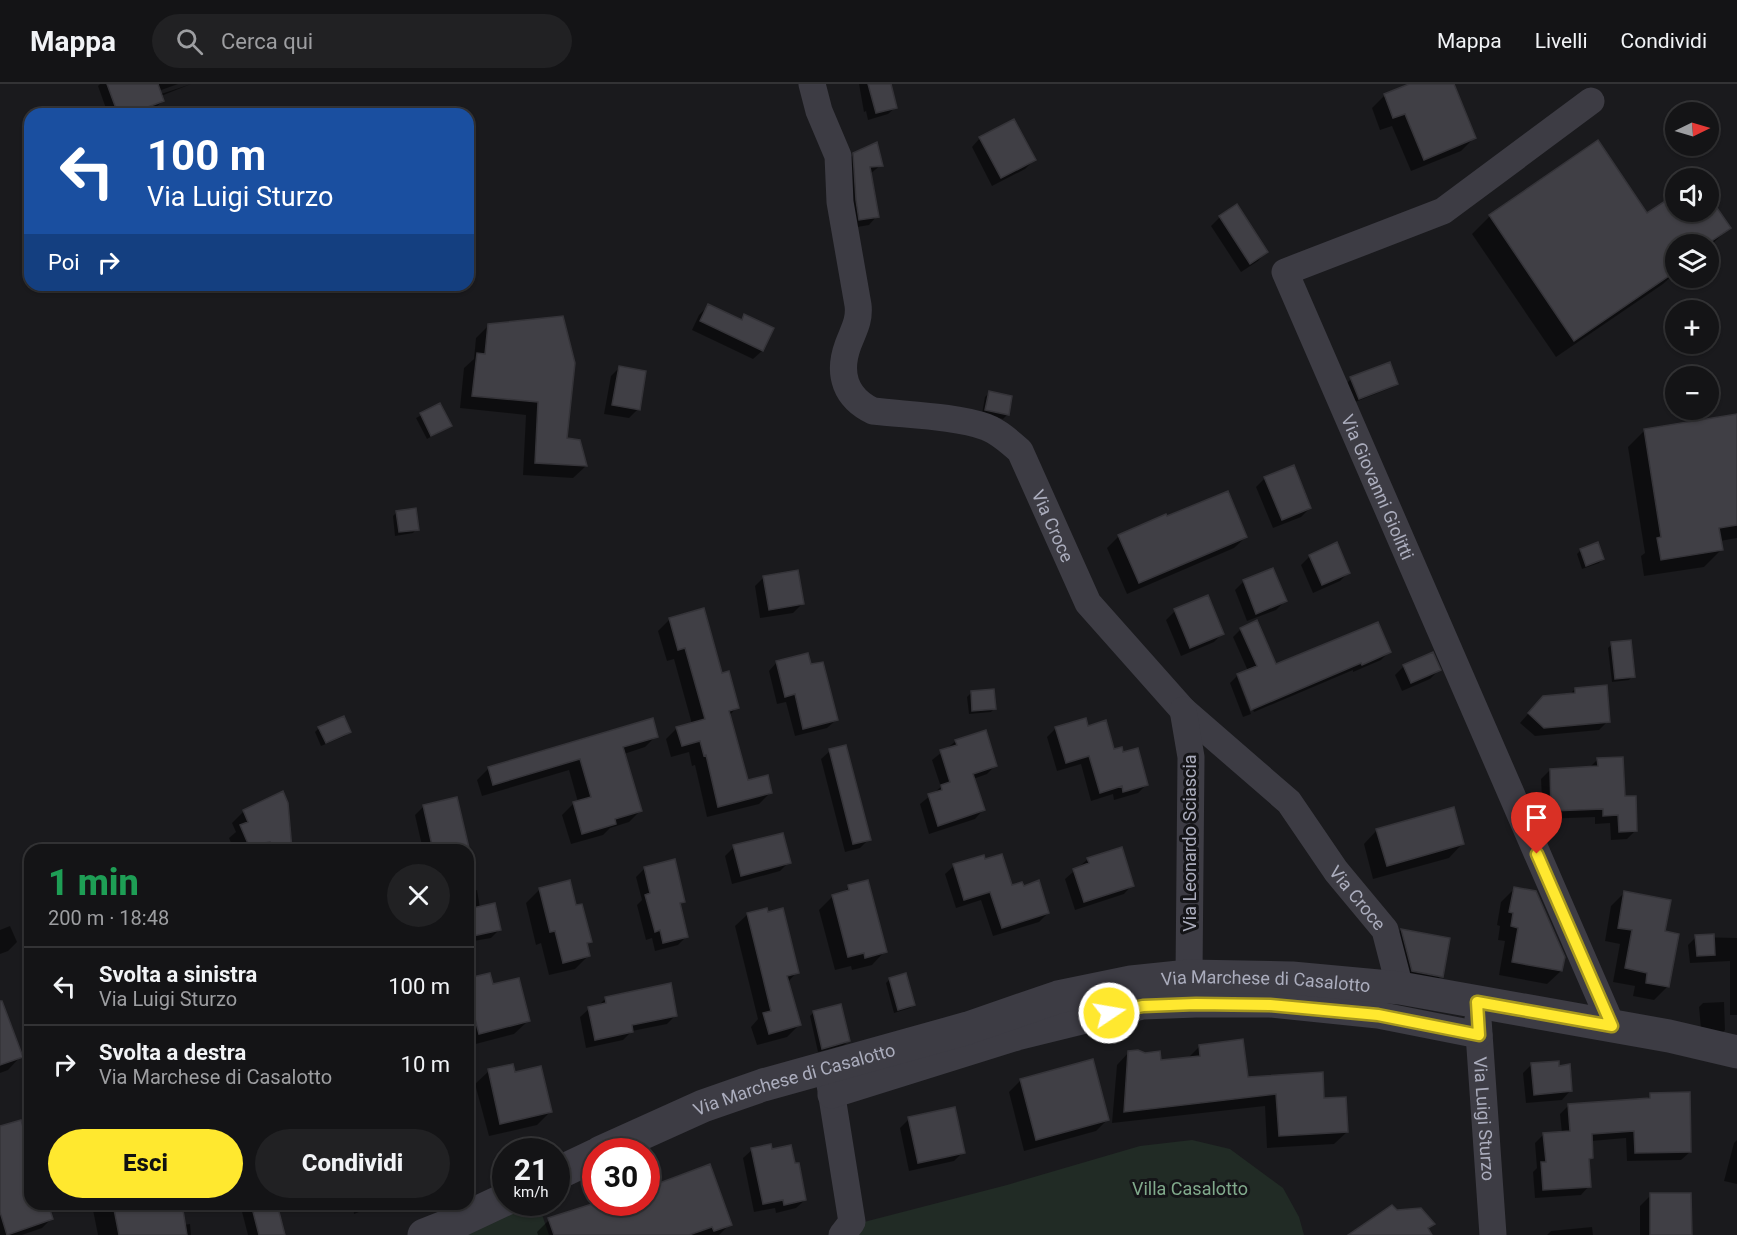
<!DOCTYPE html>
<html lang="it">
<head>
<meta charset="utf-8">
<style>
  :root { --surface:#141416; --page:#212123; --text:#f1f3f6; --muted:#9d9ea1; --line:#333335; --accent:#ffe82f }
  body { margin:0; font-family:Roboto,sans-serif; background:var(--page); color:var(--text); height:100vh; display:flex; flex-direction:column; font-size:22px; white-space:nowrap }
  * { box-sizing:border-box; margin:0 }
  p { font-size:20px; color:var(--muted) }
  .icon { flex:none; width:33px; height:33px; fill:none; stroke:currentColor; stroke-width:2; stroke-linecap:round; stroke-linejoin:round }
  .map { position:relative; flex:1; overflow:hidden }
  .panel { position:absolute; left:24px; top:760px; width:450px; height:366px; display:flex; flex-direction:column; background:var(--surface); border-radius:18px; box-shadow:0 2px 4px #0004,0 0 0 2px var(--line) }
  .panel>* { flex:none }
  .hud { position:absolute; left:24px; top:24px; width:450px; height:183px; border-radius:18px; box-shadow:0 2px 4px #0004,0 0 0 2px var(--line); background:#1a4fa0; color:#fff; overflow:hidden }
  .needle { width:39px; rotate:85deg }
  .fabs { position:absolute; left:1665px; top:18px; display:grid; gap:12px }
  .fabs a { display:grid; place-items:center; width:54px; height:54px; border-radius:50%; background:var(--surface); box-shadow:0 2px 4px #0004,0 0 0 2px var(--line); font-size:30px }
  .speed { position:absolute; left:492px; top:1054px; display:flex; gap:12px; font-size:30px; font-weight:700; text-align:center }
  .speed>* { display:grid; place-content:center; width:78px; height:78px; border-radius:50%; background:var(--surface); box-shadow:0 2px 4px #0004,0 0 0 2px var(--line); line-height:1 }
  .speed small { font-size:15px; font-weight:400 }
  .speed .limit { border:9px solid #d22; background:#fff; color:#111 }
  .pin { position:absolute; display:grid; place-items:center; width:51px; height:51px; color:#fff; margin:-62px -26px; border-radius:50% 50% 50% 0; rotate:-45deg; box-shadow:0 0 6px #0007 }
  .pin .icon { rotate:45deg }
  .me { position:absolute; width:66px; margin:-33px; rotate:78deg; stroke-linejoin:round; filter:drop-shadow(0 0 4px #0008) }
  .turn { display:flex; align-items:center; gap:21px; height:126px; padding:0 24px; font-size:27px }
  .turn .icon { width:78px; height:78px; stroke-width:2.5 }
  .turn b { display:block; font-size:42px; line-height:51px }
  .then { display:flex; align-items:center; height:57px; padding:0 24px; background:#0003; gap:12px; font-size:22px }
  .round { display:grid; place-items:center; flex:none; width:63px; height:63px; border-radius:32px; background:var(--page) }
  .overview { display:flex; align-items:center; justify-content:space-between; height:102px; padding:0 24px }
  h1 { font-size:36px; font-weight:800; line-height:45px; color:#1e9e55 }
  .primary-button { display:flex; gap:12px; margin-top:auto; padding:12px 24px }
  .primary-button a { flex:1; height:69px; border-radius:36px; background:var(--accent); color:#111; font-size:24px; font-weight:800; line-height:69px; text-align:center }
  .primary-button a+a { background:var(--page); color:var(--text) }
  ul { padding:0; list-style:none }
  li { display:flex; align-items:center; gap:18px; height:78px; padding:0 24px; border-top:2px solid var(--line) }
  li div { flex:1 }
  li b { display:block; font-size:22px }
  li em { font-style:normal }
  header { display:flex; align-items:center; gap:36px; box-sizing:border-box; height:84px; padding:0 30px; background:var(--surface); border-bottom:2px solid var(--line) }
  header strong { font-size:28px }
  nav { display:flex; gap:33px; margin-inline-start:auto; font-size:21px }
  .search { width:420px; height:54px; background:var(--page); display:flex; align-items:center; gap:15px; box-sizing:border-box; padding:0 21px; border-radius:33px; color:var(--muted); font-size:22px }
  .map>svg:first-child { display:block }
</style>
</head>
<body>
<header>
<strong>Mappa</strong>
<div class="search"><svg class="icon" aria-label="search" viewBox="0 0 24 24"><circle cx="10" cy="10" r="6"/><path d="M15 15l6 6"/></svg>Cerca qui</div>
<nav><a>Mappa</a><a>Livelli</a><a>Condividi</a></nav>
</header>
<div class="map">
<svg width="1737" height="1151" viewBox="0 0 1737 1151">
  <rect width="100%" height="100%" fill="#1a1a1d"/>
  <path fill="#212b25" d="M1192,1056L1230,1065L1283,1104L1299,1133L1304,1151H858L864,1138L1007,1101L1140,1062Z
    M524,1119H538L549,1151H457Z"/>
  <path fill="#0007" d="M100,0H178L153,9L155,12L191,0L161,12L163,17L155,24L140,30H108L98,2Z
    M859,0H891L896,23L888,30L868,36L866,27L864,28Z
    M1413,0H1452L1474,54L1461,67L1411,87L1392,42L1380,46L1372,24L1385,11Z
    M980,54L1034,76L1025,85L992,102L972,63Z
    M854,70L881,81L870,90L877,132L869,141L851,144L845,79Z
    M1676,128H1708L1729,144L1708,164V160H1676V188L1663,200L1556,273L1472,150L1490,132L1647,131Z
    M1220,133L1266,168L1258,177L1241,188L1211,142Z
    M708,222L740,237L745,232L772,245L762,267L753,275L692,246L699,231Z
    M489,241L565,356L586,382L573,394L523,391L526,331L460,324L464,284L474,275L476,254Z
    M619,284L638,325L629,334L604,330L611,292Z
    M1351,295L1397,299L1393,303L1355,318L1347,299Z
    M989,309L1010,313L1007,331L1003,335L982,330L985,313Z
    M440,321L450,342L427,355L416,334Z
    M1737,331V454L1720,457L1721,466L1704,483L1644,492L1641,472L1645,469L1628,363L1645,346Z
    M1265,394L1310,424L1301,433L1273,444L1256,403Z
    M397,428L417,445L413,449L395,452L393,432Z
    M1119,452L1246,453L1234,464L1127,510L1107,464Z
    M1581,466L1603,475L1599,479L1582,485L1577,470Z
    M1310,472L1349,488L1340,497L1313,509L1301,481Z
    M1272,486L1285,517L1276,526L1247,537L1235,506L1243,498Z
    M764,493L802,520L793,529L760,534L755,502Z
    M1175,527L1222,550L1214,558L1181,572L1166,536Z
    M670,535L737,623L729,632L747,697L770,709L759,720L707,733L695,681L692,682L689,668L671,673L666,655L677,644L692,640L674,575L667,577L658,547Z
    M1241,545L1276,582L1389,568L1381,576L1353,588V586L1254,628L1240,593H1237L1251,630L1243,633L1230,599L1238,591L1248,587L1233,553Z
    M1612,560L1633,592L1629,596L1612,598L1608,564Z
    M1432,570L1439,586L1430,595L1402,607L1395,591L1404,582Z
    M777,578L810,582L836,636L827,644L795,652L786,618L777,620L769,587Z
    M1575,605L1608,637L1599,646L1535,652L1520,639L1534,623L1569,611Z
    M971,609L995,624L991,628L969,630L967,613Z
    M1087,643L1113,667L1122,670L1147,700L1138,709L1114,716L1113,710L1091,717L1081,680L1057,687L1047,653L1056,644Z
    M319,644L349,648L345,652L321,662L315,648Z
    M656,652L645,663L624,670L640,727L629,738L610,744L603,751L571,760L562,731L574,719L578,718L569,686L482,712L477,696L489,684Z
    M956,657L995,682L987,690L973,695L983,726L975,735L929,750L920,720L941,703L932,676Z
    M830,667L869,755L860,764L845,768L821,675Z
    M1598,675L1623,714L1636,746L1627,755L1611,756L1610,739L1595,740V733L1543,735L1541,695L1550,686L1589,684Z
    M424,722L468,764L465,766H423L415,731Z
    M244,727L291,764L304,763L305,766H234L229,754L236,748L232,739Z
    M1377,746L1462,760L1449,774L1373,795L1364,760Z
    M734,763L789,778L780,787L732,800L725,772Z
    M1088,775L1132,801L1124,810L1075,826L1065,795Z
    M984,776L1011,803L1048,829L1039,838L993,852L981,816L956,824L945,790L954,782Z
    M645,784L683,817L679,821L686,853L678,861L655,867L652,854L646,856L637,821L642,816L636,793Z
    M849,803L885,867L872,881L852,886L851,882L835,886L819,826L833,812L842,810Z
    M540,805L575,823L590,857L586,862L588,872L575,885L549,891L541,859L536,861L526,819Z
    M1514,805L1561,887L1547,900L1499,891L1505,857L1498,856L1500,842L1497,841L1501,818Z
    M477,806L480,824L499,846L491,854L468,858V808Z
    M1625,808L1664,848L1668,902L1654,916L1633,912L1635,902L1613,898L1620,860L1605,857L1611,822Z
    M748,830L797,888L788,898L799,941L787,953L757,961L751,943L758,935L735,842Z
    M10,842L17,858L8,867L0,870V846Z
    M1401,846L1441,892L1434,899L1405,894L1394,853Z
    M1696,853L1737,854V931H1730V877L1690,879L1688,861Z
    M890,895L914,920L910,924L894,929L886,899Z
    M468,896L492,902L528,937L514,950L468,962Z
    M606,914L676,931L667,940L632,947L623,956L586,964L580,933L589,925L597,923Z
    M1724,918L1725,946L1721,950L1701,945L1699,923L1703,919Z
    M814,928L848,957L844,961L818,968L810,932Z
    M0,941L21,972L8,986L0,989Z
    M1200,962L1246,994L1323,1015L1347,1048L1334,1060L1267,1064L1265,1022L1112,1039L1117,981L1129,968L1160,978L1187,975Z
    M1532,980L1570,1007L1562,1016L1526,1019L1523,989Z
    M489,987L514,990L551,1027L537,1041L489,1052L475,1000Z
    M1021,996L1108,1035L1096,1047L1024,1067L1009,1008Z
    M1651,1011L1690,1068L1681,1076L1627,1077L1626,1054L1591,1057L1592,1074L1587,1078L1589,1102L1581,1111L1535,1114L1533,1088L1537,1084L1535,1059L1544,1050L1562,1049L1560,1030L1569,1021L1645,1016Z
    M909,1035L963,1068L954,1077L909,1087L900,1044Z
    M0,1044L30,1071V1120L51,1135L42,1144L22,1151H0Z
    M1737,1056V1100L1724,1097L1734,1059Z
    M752,1066H771L805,1116L796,1124L776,1129L775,1124L754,1128L743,1074Z
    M1651,1111L1690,1151H1640V1122Z
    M602,1119L730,1140L719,1151H538L537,1148L549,1136Z
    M85,1120H181L184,1141L190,1140L191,1151H98L92,1121L85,1123Z
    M240,1120H290L277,1124L283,1151H248Z
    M353,1120H378L354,1130Z
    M1592,1143L1593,1151H1547L1551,1147Z"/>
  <path fill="#403f45" stroke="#353439" stroke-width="1.5" d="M107,0H158L164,17L129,30H118Z
    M868,0H891L897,24L876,29Z
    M1409,0H1454L1476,54L1424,76L1405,30L1393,34L1384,10Z
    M1014,35L1036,76L1001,94L979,53Z
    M1598,56L1647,129L1676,110V128H1708V111L1731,144L1707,160H1676V187L1574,257L1489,131Z
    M877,58L883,82L870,83L879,133L859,136L856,116L853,69Z
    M1237,120L1268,168L1250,180L1219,132Z
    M708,220L742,236L744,230L774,244L763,267L700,237Z
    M563,232L575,279L567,354L580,356L587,382L535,379L538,318L472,312L477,269L485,270L488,240Z
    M1390,278L1398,300L1359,315L1350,293Z
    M619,282L646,287L640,326L612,321Z
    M989,307L1012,312L1009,331L985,326Z
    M440,319L452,342L431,352L420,329Z
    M1737,330V441L1719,444L1723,466L1661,476L1657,454L1661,453L1644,345Z
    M1294,381L1311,424L1282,436L1264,393Z
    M1228,407L1247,453L1139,499L1118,451L1166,430L1167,432Z
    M416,424L419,446L399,448L396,427Z
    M1337,458L1350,489L1322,501L1309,471Z
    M1598,458L1604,475L1586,482L1580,465Z
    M1273,484L1287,517L1256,530L1243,496Z
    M798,486L804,520L769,526L763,492Z
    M1208,511L1224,550L1190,564L1174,525Z
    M704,524L722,589L729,587L739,624L729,627L748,696L768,691L772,709L718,723L706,671L704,672L700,657L682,662L676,643L705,635L685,564L678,566L669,534Z
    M1257,536L1276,580L1378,538L1391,568L1362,581L1361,579L1251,626L1237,590L1257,582L1240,544Z
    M1631,556L1635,593L1615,595L1611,558Z
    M1433,568L1441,586L1411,599L1403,581Z
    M808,569L811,580L823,578L838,636L803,645L795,610L785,613L776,577Z
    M1607,601L1610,638L1544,644L1528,629L1543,612L1575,609V604Z
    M994,605L996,625L972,627L971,607Z
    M344,632L351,648L326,659L318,643Z
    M653,634L658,653L623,663L642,727L615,735L616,740L582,750L573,718L591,713L580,675L493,701L488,683Z
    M1086,634L1088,642L1106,636L1114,665L1122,663L1123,668L1138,664L1148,701L1123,708L1122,702L1100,709L1089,672L1066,679L1055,643Z
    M986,646L997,682L973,690L985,726L938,742L928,710L942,706L941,701L950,698L940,666L957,661L955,656Z
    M846,661L871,756L853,760L829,665Z
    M1623,673L1625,712H1636L1637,747L1619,748L1618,731L1603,732V725L1551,727L1550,685L1598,682L1597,674Z
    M283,707L288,719L292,766H270V758L249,762L240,741L248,738L243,726Z
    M457,713L469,764L459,766H433L423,721Z
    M1454,723L1464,760L1387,782L1376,745Z
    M783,749L791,779L741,792L733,761Z
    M1122,763L1134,802L1084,818L1073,785L1089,779L1087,774Z
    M1002,770L1012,801L1022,798L1024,802L1039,796L1049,829L1002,844L990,808L964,816L953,780L984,771L985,775Z
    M675,775L685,818L680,819L688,853L663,859L660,846L655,848L645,811L650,809L644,783Z
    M570,796L576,821L582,820L592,858L587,859L590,872L563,879L555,847L550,848L539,804Z
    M868,796L887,868L865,874L864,869L848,873L832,811L849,806L848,801Z
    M1514,803L1536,807L1565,873L1562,887L1512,878L1518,844L1511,842L1513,829L1509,828Z
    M1624,807L1671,816L1665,847L1679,850L1669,903L1646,899L1647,889L1625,884L1632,846L1618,844Z
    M495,819L501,846L468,853V825Z
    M767,824L768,828L783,824L799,889L787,892L801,941L769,950L763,929L771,927L747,829Z
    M1401,845L1450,854L1443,893L1412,887Z
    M1714,850L1715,871L1697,872L1695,851Z
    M490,889L493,900L519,894L530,937L479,950L468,908V894Z
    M906,889L915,921L898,926L889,894Z
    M671,899L677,932L632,941L633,948L595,956L588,923L606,919L605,913Z
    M0,917H2L23,973L0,981Z
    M841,920L850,957L822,965L813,927Z
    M1243,955L1248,993L1323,988L1324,1014L1346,1013L1348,1048L1279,1052L1276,1010L1124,1028L1128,967L1138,966L1145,969L1160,967L1161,976L1200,972L1199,961Z
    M1093,975L1109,1036L1036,1056L1020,995Z
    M1559,977V982L1570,980L1572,1007L1534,1011L1531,979Z
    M513,980L515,988L541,982L552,1028L500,1040L488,985Z
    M1690,1008L1691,1068L1635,1069L1634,1047L1592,1050L1593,1074L1589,1075L1591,1103L1543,1106L1541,1078H1546L1543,1049L1570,1047L1568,1020L1650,1014V1009Z
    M955,1023L965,1069L918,1079L908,1033Z
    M21,1036L30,1066V1120H48L53,1135L7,1151L0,1128V1042Z
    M771,1060L772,1065L791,1061L795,1079H799L806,1116L784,1121L783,1116L763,1120L751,1064Z
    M710,1080L732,1141L714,1147L712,1143L689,1151H554L548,1134L595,1119H646V1104Z
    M1650,1109H1691L1692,1151H1650Z
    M113,1120H182L187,1151H119Z
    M251,1120H277L285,1151H259Z
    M1392,1121L1397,1126L1421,1124L1435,1140L1428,1144L1432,1151H1348Z"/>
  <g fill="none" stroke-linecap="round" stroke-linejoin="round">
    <g stroke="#3d3c44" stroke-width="27">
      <path id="s1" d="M812,0L819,27L838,72L840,118L858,221C860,237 853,247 848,261C837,291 846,314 873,327C906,331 956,332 986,343C999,348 1010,358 1020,367L1088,519L1183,626L1289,718L1336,787L1385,846L1400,904"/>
      <path id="s2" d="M1591,17L1443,127L1285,188L1612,942"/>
      <path d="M1183,626L1191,673L1189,892"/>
      <path id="s3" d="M1478,935L1493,1151"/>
      <path d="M829,994L852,1138L842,1151"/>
      <path d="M831,1011L1017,953L1143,922L1196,920H1270L1378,931L1479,951"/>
    </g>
    <g stroke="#3d3c44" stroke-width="33">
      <path id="s4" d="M601,1068L703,1022L763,1001L968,944L1058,913L1131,898L1189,892L1292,894L1400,904L1669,952L1737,968"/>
      <path d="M556,1090L596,1071"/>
      <path d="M424,1151L457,1138L506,1115"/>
    </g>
  </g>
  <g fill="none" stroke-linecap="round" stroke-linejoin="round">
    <defs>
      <path id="route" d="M1109,929L1143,922L1196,920L1270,921L1378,931L1479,951L1477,918L1612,942L1537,770"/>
    </defs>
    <use href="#route" stroke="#a6971f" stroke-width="15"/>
    <use href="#route" stroke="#ffe82f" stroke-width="10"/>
  </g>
  <g text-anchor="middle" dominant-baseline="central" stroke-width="6" stroke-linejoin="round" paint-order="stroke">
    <g font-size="18" fill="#abadbd" stroke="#151518">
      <text stroke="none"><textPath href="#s2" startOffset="588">Via Giovanni Giolitti</textPath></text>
      <text stroke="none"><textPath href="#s1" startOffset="586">Via Croce</textPath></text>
      <text transform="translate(1189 759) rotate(-90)">Via Leonardo Sciascia</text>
      <text stroke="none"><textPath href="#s1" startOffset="1072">Via Croce</textPath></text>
      <text stroke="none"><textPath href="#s4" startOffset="693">Via Marchese di Casalotto</textPath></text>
      <text stroke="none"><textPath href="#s4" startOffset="207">Via Marchese di Casalotto</textPath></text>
      <text stroke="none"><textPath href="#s3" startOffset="100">Via Luigi Sturzo</textPath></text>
    </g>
    <g font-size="18" fill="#81aa8c" stroke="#151518">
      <text x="1190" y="1104">Villa Casalotto</text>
    </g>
  </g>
</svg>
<div class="fabs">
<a><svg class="needle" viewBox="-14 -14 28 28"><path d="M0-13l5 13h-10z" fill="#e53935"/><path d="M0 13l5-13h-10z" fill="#9d9ea1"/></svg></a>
<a><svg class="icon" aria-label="sound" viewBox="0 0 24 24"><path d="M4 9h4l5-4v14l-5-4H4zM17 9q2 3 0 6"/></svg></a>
<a><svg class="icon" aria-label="layers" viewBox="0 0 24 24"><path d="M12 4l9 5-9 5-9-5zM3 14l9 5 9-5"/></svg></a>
<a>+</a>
<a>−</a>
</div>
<div class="speed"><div>21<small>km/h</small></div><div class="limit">30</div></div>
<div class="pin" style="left:1537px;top:770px;background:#d93025"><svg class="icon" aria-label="arrive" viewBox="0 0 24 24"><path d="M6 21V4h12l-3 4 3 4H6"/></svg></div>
<svg class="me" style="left:1109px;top:929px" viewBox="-20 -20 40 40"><circle r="17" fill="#ffe82f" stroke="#fff" stroke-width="3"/><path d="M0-11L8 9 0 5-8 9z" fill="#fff"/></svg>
<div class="hud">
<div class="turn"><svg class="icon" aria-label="left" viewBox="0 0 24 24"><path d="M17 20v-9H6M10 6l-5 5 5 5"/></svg><div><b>100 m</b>Via Luigi Sturzo</div></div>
<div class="then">Poi<svg class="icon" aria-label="right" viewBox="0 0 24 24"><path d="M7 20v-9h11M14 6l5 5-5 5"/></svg></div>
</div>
<section class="panel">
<div class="overview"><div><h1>1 min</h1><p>200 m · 18:48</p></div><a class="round"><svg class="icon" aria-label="close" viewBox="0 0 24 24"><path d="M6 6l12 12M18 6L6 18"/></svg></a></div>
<ul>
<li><svg class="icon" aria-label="left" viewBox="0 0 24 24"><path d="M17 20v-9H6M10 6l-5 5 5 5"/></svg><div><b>Svolta a sinistra</b><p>Via Luigi Sturzo</p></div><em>100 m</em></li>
<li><svg class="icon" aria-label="right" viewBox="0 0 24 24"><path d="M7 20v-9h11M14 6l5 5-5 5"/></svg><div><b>Svolta a destra</b><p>Via Marchese di Casalotto</p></div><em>10 m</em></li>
</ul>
<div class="primary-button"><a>Esci</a><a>Condividi</a></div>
</section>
</div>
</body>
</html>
